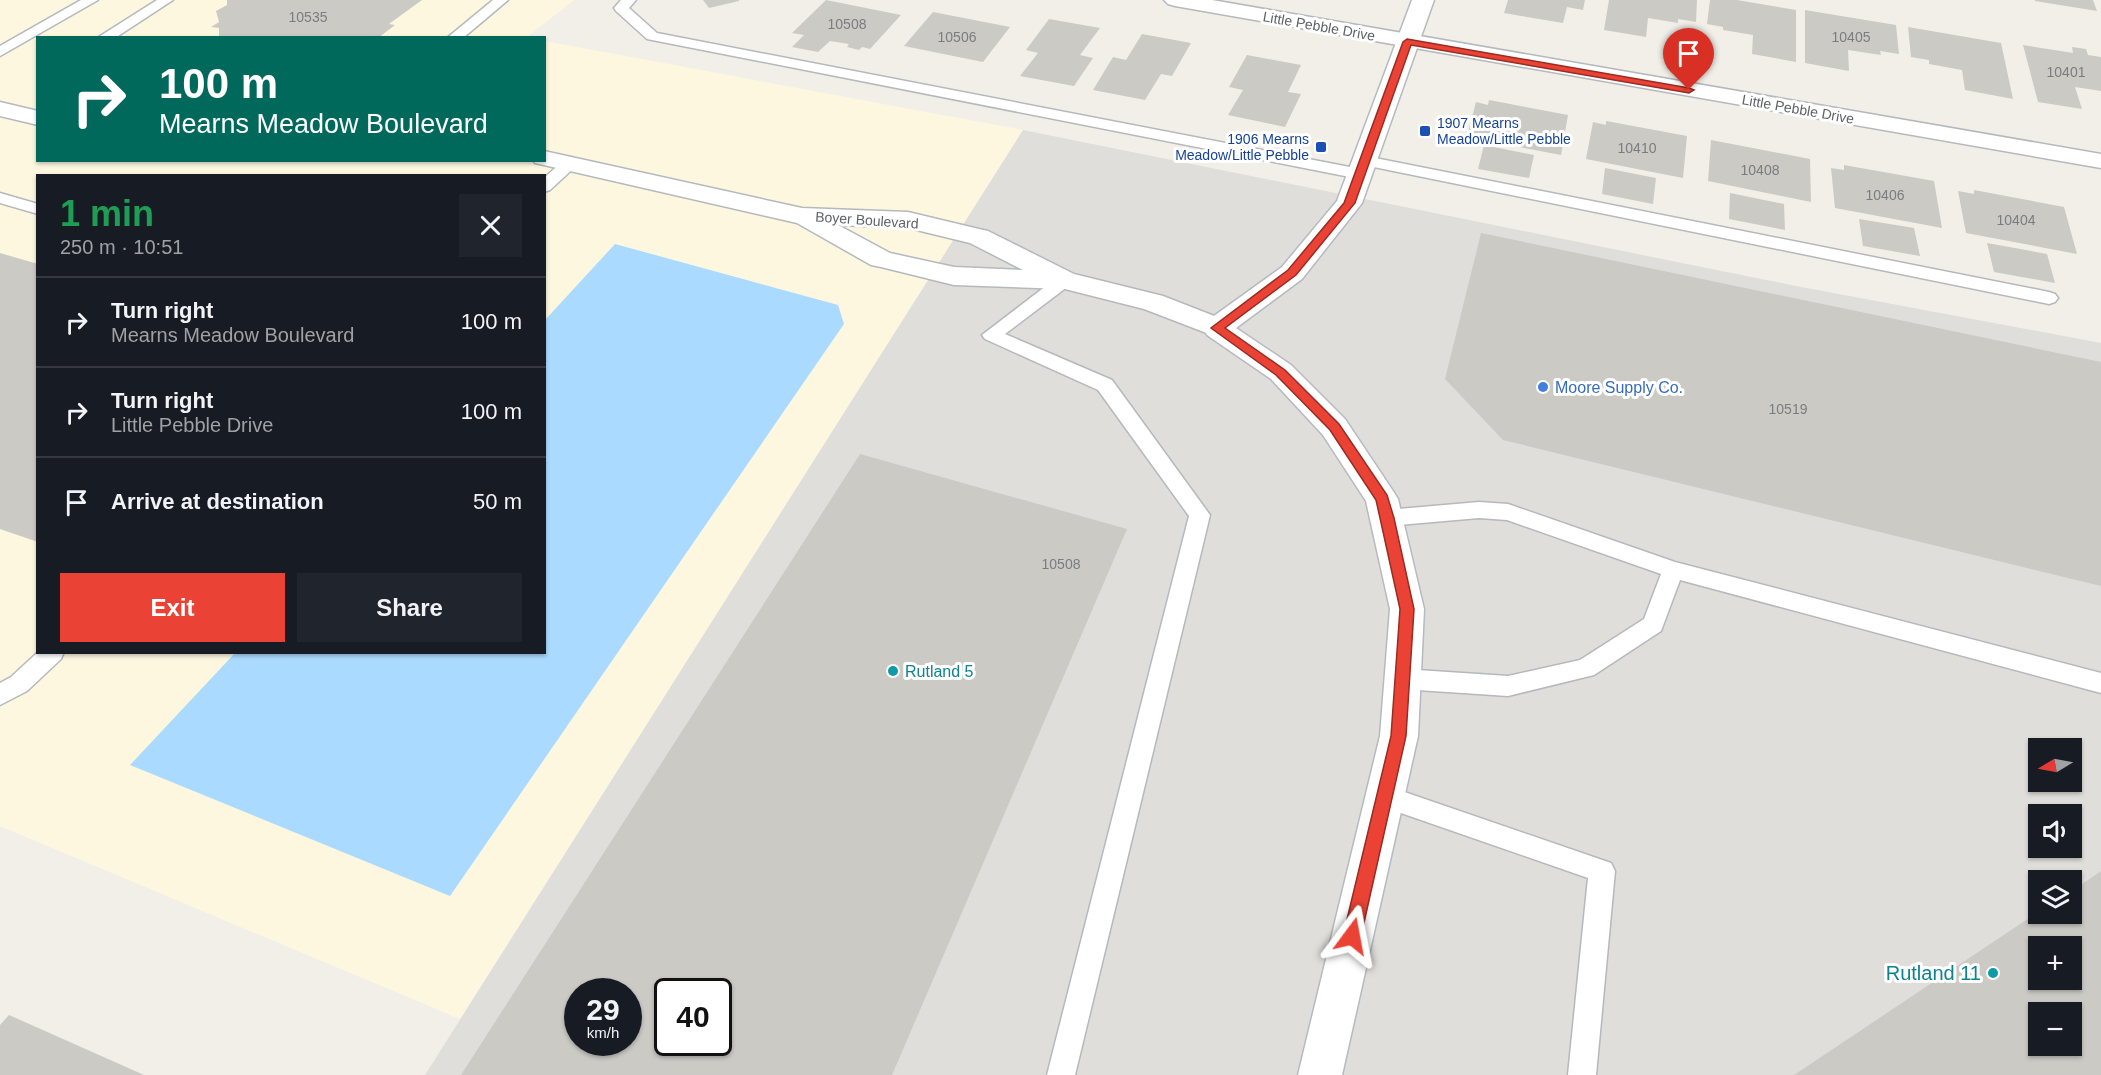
<!DOCTYPE html>
<html lang="en">
<head>
<meta charset="utf-8">
<style>
  :root { --surface:#171b24; --page:#20242c; --text:#f1f3f6; --muted:#9ea1a6; --line:#363941; --accent:#ea4335 }
  body { margin:0; font-family:Helvetica,sans-serif; background:var(--page); color:var(--text); height:100vh; display:flex; flex-direction:column; font-size:22px; white-space:nowrap }
  * { box-sizing:border-box; margin:0 }
  p { font-size:20px; color:var(--muted) }
  .icon { flex:none; width:33px; height:33px; fill:none; stroke:currentColor; stroke-width:2; stroke-linecap:round; stroke-linejoin:round }
  .map { position:relative; flex:1; overflow:hidden }
  .sheet { position:absolute; left:36px; top:174px; width:510px; height:480px; display:flex; flex-direction:column; background:var(--surface); border-radius:0px; box-shadow:0 2px 4px #0004 }
  .sheet>* { flex:none }
  .banner { position:absolute; left:36px; top:36px; width:510px; height:126px; border-radius:0px; box-shadow:0 2px 4px #0004; background:#00695c; color:#fff; overflow:hidden }
  .needle { width:39px; rotate:260deg }
  .fabs { position:absolute; left:2028px; top:738px; display:grid; gap:12px }
  .fabs a { display:grid; place-items:center; width:54px; height:54px; border-radius:0px; background:var(--surface); box-shadow:0 2px 4px #0004; font-size:30px }
  .speed { position:absolute; left:564px; top:978px; display:flex; gap:12px; font-size:30px; font-weight:700; text-align:center }
  .speed>* { display:grid; place-content:center; width:78px; height:78px; border-radius:50%; background:var(--surface); box-shadow:0 2px 4px #0004; line-height:1 }
  .speed small { font-size:15px; font-weight:400 }
  .speed .limit { border:3px solid #111; border-radius:9px; background:#fff; color:#111 }
  .pin { position:absolute; display:grid; place-items:center; width:51px; height:51px; color:#fff; margin:-62px -26px; border-radius:50% 50% 50% 0; rotate:-45deg; box-shadow:0 0 6px #0007 }
  .pin .icon { rotate:45deg }
  .me { position:absolute; width:66px; margin:-33px; rotate:13deg; stroke-linejoin:round; filter:drop-shadow(0 0 4px #0008) }
  .turn { display:flex; align-items:center; gap:21px; height:126px; padding:0 24px; font-size:27px }
  .turn .icon { width:78px; height:78px; stroke-width:2.5 }
  .turn b { display:block; font-size:42px; line-height:51px }
  .round { display:grid; place-items:center; flex:none; width:63px; height:63px; border-radius:0px; background:var(--page) }
  .head { display:flex; align-items:center; justify-content:space-between; height:102px; padding:0 24px }
  h1 { font-size:36px; font-weight:700; line-height:45px; color:#1e9e55 }
  .cta { display:flex; gap:12px; margin-top:auto; padding:12px 24px }
  .cta a { flex:1; height:69px; border-radius:0px; background:var(--accent); color:#fff; font-size:24px; font-weight:700; line-height:69px; text-align:center }
  .cta a+a { background:var(--page); color:var(--text) }
  ul { padding:0; list-style:none }
  li { display:flex; align-items:center; gap:18px; height:90px; padding:0 24px; border-top:2px solid var(--line) }
  li div { flex:1 }
  li b { display:block; font-size:22px }
  li em { font-style:normal }
  .map>svg:first-child { display:block }
</style>
</head>
<body>
<div class="map">
<svg width="2101" height="1075" viewBox="0 0 2101 1075">
  <rect width="100%" height="100%" fill="#f1efe8"/>
  <path fill="#fef7e0" fill-rule="evenodd" d="M0,0H574L527,37L38,38V160H544L545,41L1023,130L460,1019L0,826ZM38,176H544V652H38Z"/>
  <path fill="#e0deda" fill-rule="evenodd" d="M1023,130L1796,286L2101,343V1075H425ZM2038,748H2072V782H2038ZM2038,814H2072V848H2038ZM2038,880H2072V914H2038ZM2038,946H2072V980H2038ZM578,992H628V1042H578ZM668,992H718V1042H668ZM2038,1012H2072V1046H2038Z"/>
  <path fill="#aadaff" d="M615,244L838,305L844,324L450,896L130,765L235,653L544,652L545,320Z"/>
  <path fill="#cccac5" fill-rule="evenodd" d="M227,0H422L389,24L395,25L378,38H219V28L211,27L219,22L216,11L227,5Z
    M703,0H739V1L709,8Z
    M826,0L901,15L870,49L862,47L859,50L847,47L849,44L830,41L818,52L792,47L804,35L792,33Z
    M1508,0H1585L1583,10L1567,7L1563,23L1504,13Z
    M1609,0H1697L1696,22L1678,19V23L1648,18L1646,37L1604,30Z
    M1710,0H1737L1796,10V62L1752,54L1753,35L1723,30V27L1707,24Z
    M2035,0H2093L2097,11L2035,1Z
    M1805,10L1896,25L1899,54L1880,51L1881,55L1848,50L1849,71L1805,63Z
    M933,12L1010,27L983,62L904,46Z
    M1049,19L1100,28L1080,55L1093,58L1074,86L1020,76L1038,53L1026,50Z
    M1908,27L2001,43L2013,99L1965,90L1962,70L1929,64V60L1911,57Z
    M1142,34L1191,43L1172,76L1161,74L1145,100L1093,90L1113,57L1126,60Z
    M2023,45L2073,53L2072,47L2086,49L2088,55L2101,57V91L2075,87L2082,109L2038,102Z
    M1247,55L1301,65L1288,92L1301,94L1285,127L1228,115L1243,90L1229,87Z
    M1489,100L1568,115L1561,155L1467,137L1476,102L1488,105Z
    M1606,121L1687,136L1683,178L1586,159L1593,122L1606,125Z
    M1711,140L1810,159L1811,202L1708,181Z
    M1484,145L1534,155L1529,178L1478,169Z
    M1844,165L1934,181L1942,228L1835,208L1831,168L1844,170Z
    M1605,168L1656,178L1653,204L1602,194Z
    M1974,190L2064,207L2077,254L1966,233L1958,191L1974,194Z
    M1730,193L1784,204L1785,230L1729,219Z
    M1859,219L1914,228L1920,256L1863,246Z
    M1481,233L2101,362V586L1503,440L1445,379Z
    M1987,243L2047,254L2055,283L1994,272Z
    M0,253L38,264V542L0,529Z
    M860,454L1127,529L892,1075H461ZM578,992H628V1042H578ZM668,992H718V1042H668Z
    M2101,871V1075H1794L2038,912L2072,914V891ZM2038,946H2072V980H2038ZM2038,1012H2072V1046H2038Z
    M9,1015L144,1075H0V1025Z"/>
  <g fill="none" stroke-linecap="round" stroke-linejoin="round">
    <defs>
      <path id="lane" d="M81,0H98L0,56V46Z
        M157,0H173L115,38H97Z
        M493,0H508L463,38H447Z
        M621,0H636L629,8L657,33L1360,169L1368,174L1360,179L652,40L647,39L616,11L614,8Z
        M1365,156L2049,292L2055,294L2058,298L2055,302L2049,304L1359,164L1357,161L1359,158Z
        M570,158L578,163L576,166L550,190L544,192V178L564,160Z
        M0,193L38,204V214L0,203Z
        M1065,274L1071,276L1074,280L1071,284L1005,334L1112,380L1210,515L1075,1075H1047L1189,516L1098,390L985,339L982,335L1059,276Z
        M1479,502L1508,504L1675,562L2101,673V693L1680,580L1661,631L1594,675L1508,696L1402,689L1394,686L1391,679L1394,672L1402,669L1508,676L1580,660L1644,619L1661,574L1507,520L1479,518L1387,526L1380,524L1377,518L1380,512L1387,510Z
        M38,652H64L61,659L27,691L0,705V683L11,677Z
        M1384,785L1611,863L1615,871L1596,1075H1568L1588,878L1375,804L1372,796L1375,788Z"/>
      <path id="street" d="M1164,0H1212L2101,154V168L1175,6L1168,4Z
        M0,102L38,111V125L0,116Z
        M544,151L802,208L908,212L979,229L988,231L1074,274L1163,296L1227,321L1231,328L1227,335L1217,337L1144,309L1065,289L954,285L881,267L871,265L797,223L535,163L533,160H544ZM838,225L908,228L970,243L1023,270L954,267L890,253Z"/>
      <path id="secondary" d="M1412,0H1434L1362,203L1302,279L1236,328L1291,365L1345,419L1393,491L1398,499L1424,609L1418,736L1342,1075H1298L1380,736L1390,609L1366,501L1323,435L1271,379L1207,335L1203,328L1207,321L1282,267L1337,201Z"/>
    </defs>
    <use href="#lane" stroke="#b5b8bc" stroke-width="3"/>
    <use href="#street" stroke="#b5b8bc" stroke-width="3"/>
    <use href="#secondary" stroke="#b6babf" stroke-width="3"/>
    <use href="#lane" fill="#fff" fill-rule="evenodd"/>
    <use href="#street" fill="#fff" fill-rule="evenodd"/>
    <use href="#secondary" fill="#fff" fill-rule="evenodd"/>
  </g>
  <path fill="#ea4335" stroke="#982c22" stroke-width="1.5" d="M1407,39L1689,88L1694,90L1689,93L1411,45L1355,203L1296,275L1225,328L1285,370L1339,424L1387,495L1394,518L1414,609L1406,736L1361,936L1358,941L1352,944L1346,941L1343,936L1391,736L1400,609L1380,518L1376,500L1330,430L1276,375L1211,328L1288,270L1344,203L1403,42Z"/>
  <g fill="#1a4fb4" stroke="#fff" stroke-width="2">
    <rect x="1419" y="125" width="12" height="12" rx="3"/>
    <rect x="1315" y="141" width="12" height="12" rx="3"/>
  </g>
  <circle fill="#3f7fe0" stroke="#fff" stroke-width="2" cx="1543" cy="387" r="6"/>
  <g fill="#0f9aa8" stroke="#fff" stroke-width="2">
    <circle cx="893" cy="671" r="6"/>
    <circle cx="1993" cy="973" r="6"/>
  </g>
  <g text-anchor="middle" dominant-baseline="central" stroke-width="6" stroke-linejoin="round" paint-order="stroke">
    <g font-size="14" fill="#7a7d7f">
      <text x="308" y="17">10535</text>
      <text x="847" y="24">10508</text>
      <text x="957" y="37">10506</text>
      <text x="1851" y="37">10405</text>
      <text x="2066" y="72">10401</text>
      <text x="1637" y="148">10410</text>
      <text x="1760" y="170">10408</text>
      <text x="1885" y="195">10406</text>
      <text x="2016" y="220">10404</text>
      <text x="1788" y="409">10519</text>
      <text x="1061" y="564">10508</text>
    </g>
    <g font-size="14" fill="#5f6368" stroke="#fff">
      <text transform="translate(1319 26) rotate(10)">Little Pebble Drive</text>
      <text transform="translate(1798 109) rotate(10)">Little Pebble Drive</text>
      <text transform="translate(867 220) rotate(4)">Boyer Boulevard</text>
    </g>
    <g font-size="14" fill="#164399" stroke="#fff" text-anchor="start">
      <text x="1437" y="123">1907 Mearns<tspan x="1437" dy="16">Meadow/Little Pebble</tspan></text>
      <text x="1309" y="139" text-anchor="end">1906 Mearns<tspan x="1309" dy="16">Meadow/Little Pebble</tspan></text>
    </g>
    <g font-size="16" fill="#366cbe" stroke="#fff" text-anchor="start">
      <text x="1555" y="387">Moore Supply Co.</text>
    </g>
    <g font-size="16" fill="#0d838f" stroke="#fff" text-anchor="start">
      <text x="905" y="671">Rutland 5</text>
    </g>
    <g font-size="20" fill="#0d838f" stroke="#fff" text-anchor="end">
      <text x="1981" y="973">Rutland 11</text>
    </g>
  </g>
</svg>
<div class="fabs">
<a><svg class="needle" viewBox="-14 -14 28 28"><path d="M0-13l5 13h-10z" fill="#e53935"/><path d="M0 13l5-13h-10z" fill="#9ea1a6"/></svg></a>
<a><svg class="icon" aria-label="sound" viewBox="0 0 24 24"><path d="M4 9h4l5-4v14l-5-4H4zM17 9q2 3 0 6"/></svg></a>
<a><svg class="icon" aria-label="layers" viewBox="0 0 24 24"><path d="M12 4l9 5-9 5-9-5zM3 14l9 5 9-5"/></svg></a>
<a>+</a>
<a>−</a>
</div>
<div class="speed"><div>29<small>km/h</small></div><div class="limit">40</div></div>
<div class="pin" style="left:1689px;top:90px;background:#d93025"><svg class="icon" aria-label="arrive" viewBox="0 0 24 24"><path d="M6 21V4h12l-3 4 3 4H6"/></svg></div>
<svg class="me" style="left:1352px;top:936px" viewBox="-20 -20 40 40"><path d="M0-17L14 15 0 8-14 15z" fill="#ea4335" stroke="#fff" stroke-width="4"/></svg>
<div class="banner">
<div class="turn"><svg class="icon" aria-label="right" viewBox="0 0 24 24"><path d="M7 20v-9h11M14 6l5 5-5 5"/></svg><div><b>100 m</b>Mearns Meadow Boulevard</div></div>
</div>
<section class="sheet">
<div class="head"><div><h1>1 min</h1><p>250 m · 10:51</p></div><a class="round"><svg class="icon" aria-label="close" viewBox="0 0 24 24"><path d="M6 6l12 12M18 6L6 18"/></svg></a></div>
<ul>
<li><svg class="icon" aria-label="right" viewBox="0 0 24 24"><path d="M7 20v-9h11M14 6l5 5-5 5"/></svg><div><b>Turn right</b><p>Mearns Meadow Boulevard</p></div><em>100 m</em></li>
<li><svg class="icon" aria-label="right" viewBox="0 0 24 24"><path d="M7 20v-9h11M14 6l5 5-5 5"/></svg><div><b>Turn right</b><p>Little Pebble Drive</p></div><em>100 m</em></li>
<li><svg class="icon" aria-label="arrive" viewBox="0 0 24 24"><path d="M6 21V4h12l-3 4 3 4H6"/></svg><div><b>Arrive at destination</b></div><em>50 m</em></li>
</ul>
<div class="cta"><a>Exit</a><a>Share</a></div>
</section>
</div>
</body>
</html>
